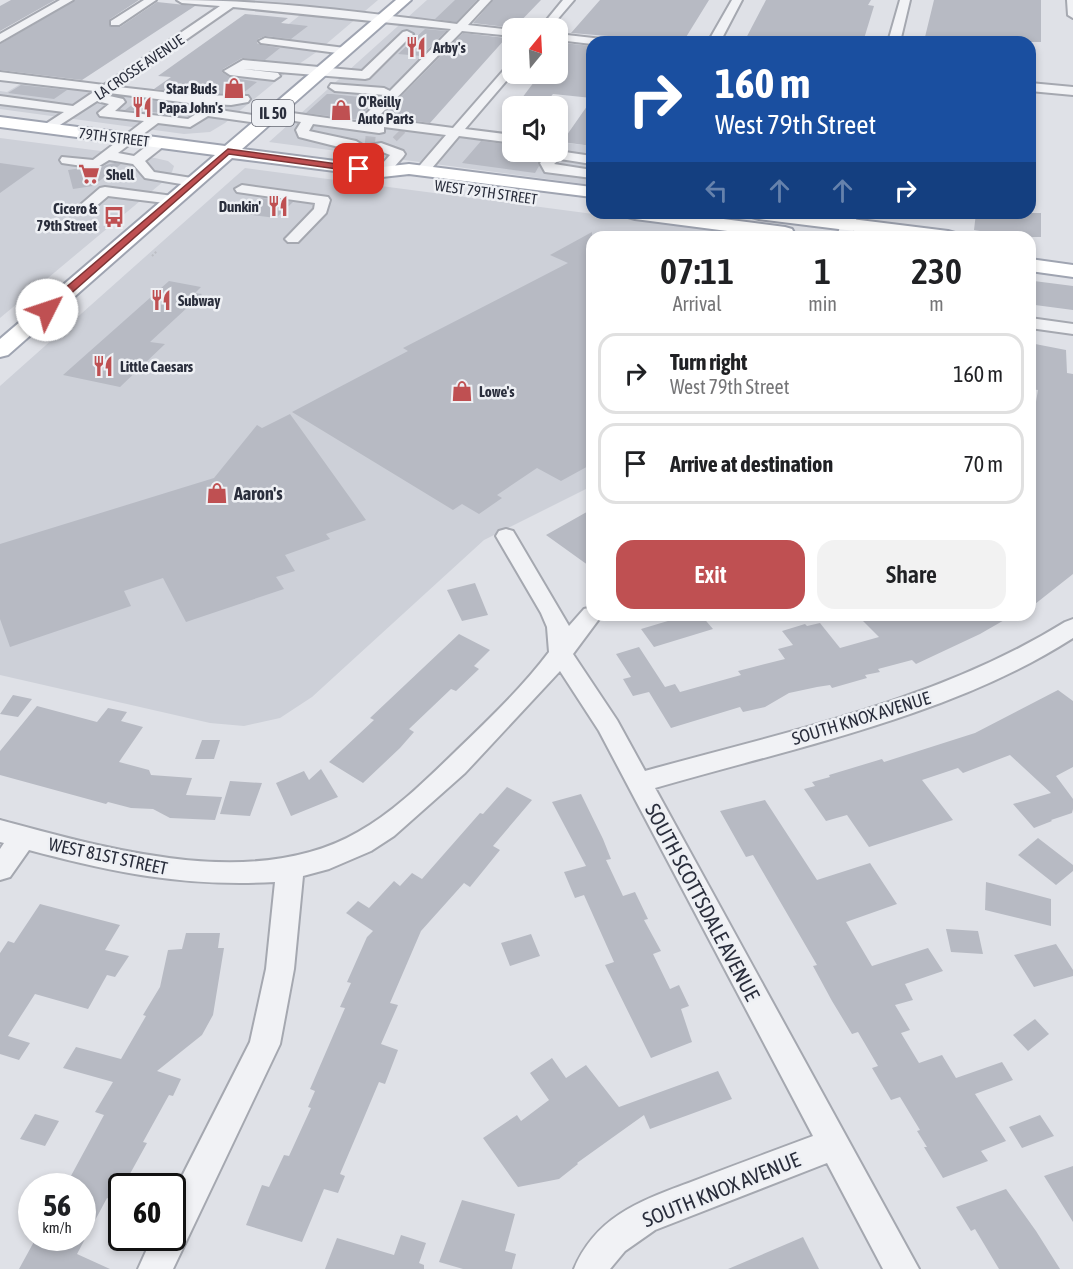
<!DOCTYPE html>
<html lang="en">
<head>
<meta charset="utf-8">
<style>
  :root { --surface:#fff; --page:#f2f2f2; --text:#202124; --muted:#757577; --line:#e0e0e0; --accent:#bf5052 }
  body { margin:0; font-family:"Asap Condensed",sans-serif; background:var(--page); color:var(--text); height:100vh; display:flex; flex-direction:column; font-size:22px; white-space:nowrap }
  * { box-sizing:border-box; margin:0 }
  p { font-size:20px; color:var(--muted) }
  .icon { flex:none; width:33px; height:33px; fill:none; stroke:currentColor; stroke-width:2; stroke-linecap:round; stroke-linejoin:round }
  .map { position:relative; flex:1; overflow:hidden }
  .side { position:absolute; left:586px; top:231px; width:450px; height:390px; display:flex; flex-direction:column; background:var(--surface); border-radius:18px; box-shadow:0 3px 9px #0003 }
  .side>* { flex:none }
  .banner { position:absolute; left:586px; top:36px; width:450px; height:183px; border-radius:18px; box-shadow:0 3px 9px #0003; background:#1a4fa0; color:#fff; overflow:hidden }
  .needle { width:39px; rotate:18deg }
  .controls { position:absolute; left:502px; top:18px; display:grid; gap:12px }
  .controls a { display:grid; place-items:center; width:66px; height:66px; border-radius:12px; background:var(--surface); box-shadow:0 3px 9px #0003; font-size:30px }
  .speed { position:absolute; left:18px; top:1173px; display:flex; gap:12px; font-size:30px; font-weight:700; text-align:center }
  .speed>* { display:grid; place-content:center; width:78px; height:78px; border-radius:50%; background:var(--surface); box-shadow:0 3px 9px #0003; line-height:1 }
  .speed small { font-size:15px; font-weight:400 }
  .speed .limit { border:3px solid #111; border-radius:9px; background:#fff; color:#111 }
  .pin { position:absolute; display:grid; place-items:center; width:51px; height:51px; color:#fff; margin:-26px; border-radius:12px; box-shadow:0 3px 9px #0006 }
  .me { position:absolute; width:66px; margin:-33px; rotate:49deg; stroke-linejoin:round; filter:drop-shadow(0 0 4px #0008) }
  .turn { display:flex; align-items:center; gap:21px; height:126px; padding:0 30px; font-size:27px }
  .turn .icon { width:78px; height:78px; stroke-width:2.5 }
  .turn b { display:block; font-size:42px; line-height:51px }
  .lanes { display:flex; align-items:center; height:57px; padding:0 30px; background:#0003; justify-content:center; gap:30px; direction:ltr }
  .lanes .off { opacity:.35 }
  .eta { display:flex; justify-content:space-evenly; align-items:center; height:102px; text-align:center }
  .eta b { font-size:36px; font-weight:600; line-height:42px }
  .action { display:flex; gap:12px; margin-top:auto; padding:12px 30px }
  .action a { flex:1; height:69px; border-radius:18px; background:var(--accent); color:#fff; font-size:24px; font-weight:600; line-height:69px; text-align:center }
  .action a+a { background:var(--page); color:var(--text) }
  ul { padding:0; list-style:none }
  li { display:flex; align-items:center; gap:18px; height:81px; margin:0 12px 9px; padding:0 18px; border:3px solid var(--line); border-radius:18px }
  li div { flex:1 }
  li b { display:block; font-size:22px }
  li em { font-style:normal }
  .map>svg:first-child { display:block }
</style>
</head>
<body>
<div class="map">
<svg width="1073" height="1269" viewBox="0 0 1073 1269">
  <rect width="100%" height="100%" fill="#dfe1e7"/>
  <path fill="#cdd0d8" d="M199,0H378L318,51L286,73L225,123L210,132L184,134L0,109V91L7,92L27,80L198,96L304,12Z
    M427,0H490L373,119L513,136V152H558V142L592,146V185L269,142Z
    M0,138L155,158L168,161L174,166L172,172L164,181L0,318Z
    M245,168L767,237H592V486L484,540L312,697L280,718L244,726L210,723L0,675V386Z"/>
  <path fill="#b7bac3" d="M11,0H55L0,31V6Z
    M75,0H139L110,19L109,25L111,27H120L157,2L195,6L82,80L0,70V44Z
    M455,0H477L456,22L435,19Z
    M493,0H541L514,28L473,23Z
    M600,0H709L683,42L571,33Z
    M766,0H871L868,5L874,6L863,42L799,39L798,41L776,39L775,42H744Z
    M934,0H1041V42H976L925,37Z
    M245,14L288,18L281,23L308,26L291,39L265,36L258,39L257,43L261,45L280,48L265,60L242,58L223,69L222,72L229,77L257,82L242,94L189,93L154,89L171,77L158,76Z
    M425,29L446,31L421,56L398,54Z
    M463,33L506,38L430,123L382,116Z
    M563,43L592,46V98L553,94L547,101L522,98L540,74H558V49Z
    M21,85L67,90L54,99L8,93Z
    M327,94H332L378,99L360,116V120L306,113Z
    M140,99L186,105L175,114L125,110Z
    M592,99V146L562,142Z
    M481,141L513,145V152H549L538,161L539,166L535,173L462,163Z
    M0,163L35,168L0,193Z
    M115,163L121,164L93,186L73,189L68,170L82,168L96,170L106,165Z
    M261,198L293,202L276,218L245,214Z
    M976,213H1041V237H1016L974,230Z
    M592,232V464L561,481L537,468L497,495L502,498L479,514L462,504L453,510L292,412L408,351L403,348L568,263L550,255Z
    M169,281L201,287L195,293L202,294L150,342L165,344L120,387L63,375Z
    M1034,281L1073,286V310L1035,305Z
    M1030,343L1066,350L1067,373L1073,374V574L1030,608V437L1038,390L1030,389Z
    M290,414L366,520L326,534L330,539L285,555L295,571L276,577L284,589L186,622L163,578L124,591L131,606L10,647L0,619V544L214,478L257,425L262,428Z
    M592,509V568L546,535Z
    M475,583L488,615L462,621L447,590Z
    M688,615H701L713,629L654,647L641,629Z
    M857,615H1013L980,634L916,664L912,660L878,669L880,672L865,675L867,678L832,688L830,685L817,687L789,693L765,707L743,712L740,707L671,728L649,692L633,696L623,679L631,677L616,654L639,647L665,687L675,684L680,692L741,675L738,671L785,659L778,649L793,645L782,631L805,624L807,626L820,623L840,648L879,637Z
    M459,634L490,650L474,666L479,669L456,691L451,689L409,729L414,732L400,748L363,783L329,762L374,720L370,718Z
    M1058,690L1073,701V767L1056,776L1073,799V809L1072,813L1051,820L1052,821L1034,828L1013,804L1051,793L1010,755L963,773L958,768L922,780L953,820L869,847L847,815L826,821L804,789L815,786L812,782L830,777L829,775L882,759L884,762L975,733Z
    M13,695L32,699L18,717L0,714Z
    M37,706L97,722L108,708L127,712L121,721L143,727L119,762L149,770L151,775L192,778L186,795L222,797L215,820L170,818L153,809L131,808L108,802L106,804L0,775V751Z
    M202,740H220L214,759H195Z
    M321,769L338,797L291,816L276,783L304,771L309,780Z
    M230,781L262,783L250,816L220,814Z
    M507,787L532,800L493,846L500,850L470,887L464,883L421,931L390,1003L398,1005L381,1044L398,1050L385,1084L379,1082L363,1120L340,1174L345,1176L338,1193L324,1189L302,1242L246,1225L262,1185L269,1187L284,1155L289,1156L311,1108L308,1107L315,1091L310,1089L345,1008L340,1007L351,983L347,982L367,937L373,931L346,913L358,901L369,908L394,881L400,886L412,873L422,879L480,813L483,814Z
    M581,794L603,839L611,859L606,860L623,896L635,892L648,919L644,920L661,951L653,954L670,989L679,985L689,1006L681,1009L692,1042L651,1058L605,965L614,962L584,895L575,898L564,872L586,866L552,802Z
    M765,800L817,880L870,863L897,904L846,922L872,966L928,948L943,971L905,984L913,1000L895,1005L910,1030L901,1033L919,1063L942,1055L956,1078L1002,1062L1013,1080L975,1094L1006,1141L981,1151L988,1161L943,1178L924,1147H927L917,1131L920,1130L900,1097L891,1100L872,1068L878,1066L858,1032L852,1034L832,1001L813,966L817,965L753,855L746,857L720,811Z
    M1038,838L1073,865V871L1056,885L1018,855Z
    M986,882L1051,899V926L985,910Z
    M40,904L120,925L105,950L129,956L115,977L107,975L88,1009L35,994L8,1036L30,1043L19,1060L0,1054V953L8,941L14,943Z
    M946,929L978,931L983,954L951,952Z
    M186,933H220L218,948H224L213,1015L202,1035L157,1071L181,1079L173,1096L169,1095L143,1142L147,1143L115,1201L107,1198L77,1254L110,1269H19L36,1238H82V1186L66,1185L104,1115L95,1112L113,1082L63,1068L76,1047L121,1059L146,1016L143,1015L160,987L168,950L182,949Z
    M531,934L540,956L510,966L501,943Z
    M1056,944L1073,970V976L1034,987L1014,955Z
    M1035,1019L1049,1034L1028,1051L1013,1035Z
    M552,1058L566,1078L586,1065L619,1107L718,1071L732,1099L650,1129L644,1115L577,1163L578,1164L559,1179L518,1187L483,1138L517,1115L521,1121L549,1100L530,1073Z
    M35,1114L59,1121L45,1146L20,1139Z
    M1040,1115L1054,1136L1022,1148L1009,1127Z
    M1073,1166V1222L1044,1176Z
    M1006,1189L1036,1231L1060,1269H999L975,1229L971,1231L956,1207Z
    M462,1200L515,1214L505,1251L516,1254L512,1269H463L439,1262Z
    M401,1235L426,1243L419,1263L424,1265V1269H325L337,1238L394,1255Z
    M803,1237L819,1269H728Z"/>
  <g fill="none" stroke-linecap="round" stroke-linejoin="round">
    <path stroke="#bbbdc5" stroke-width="12" stroke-dasharray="12 6" stroke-linecap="butt" d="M397,133L401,137
      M365,142L375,143"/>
    <defs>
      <path id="minor" d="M60,0H73L0,42V34Z
        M144,0H156L119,25H111V21Z
        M177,0C271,0 364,13 457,24L480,0H491L468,25L513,30V36L462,31L377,118L453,128L509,64L513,62V73L465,129L513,135V143L459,136L427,174L422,175L415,171L446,135L384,127V132L379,133L313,124L309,131L356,141L364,146L381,143L403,151L405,154L403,157L387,175L382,176L375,172L390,155L380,151L359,152L299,137L296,130L301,122L270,117L271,120L270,123L265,124L208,116L190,127L158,123L118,153L134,156L154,140H164L166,143L164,146L145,161L154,172L198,179L200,182L198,185L193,186L145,178L133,164L109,160L96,168L62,163L60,160L62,157L93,160L144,121L100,116L98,113L109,104L97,101L49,132L43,128L44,125L64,112L0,104V96L73,106L95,91L0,80V72L104,85L220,6L182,3ZM233,7L451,29L390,91L384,88L331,84L329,87L335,91L385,95L362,118V123L271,110L267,111L266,117L206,108L188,119L115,111L125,102L123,99L105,95L109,93L189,103L231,105L248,102L250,99L248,96L189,95L118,87Z
        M563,0H574L550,28H540Z
        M732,0H742L720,42H708Z
        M900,0H910L900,42H888Z
        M1067,0H1073V18L1068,15Z
        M407,31L413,34L369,78L365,79L243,69L278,73L280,76L274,80L230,75L224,71L243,60L362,71L403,32Z
        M558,34L602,39L608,42H592V44L558,40Z
        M265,38L345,48L351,51L345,54L261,43L259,41Z
        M1030,83L1073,87V95L1030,91Z
        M558,151L592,156V164L560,159L554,164L592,170V178L545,172L540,163L552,152Z
        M242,185L328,197L330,200L326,213L298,242H288L285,239L288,236L314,209L315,203L237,192L235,189Z
        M105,187L173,196L180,200L173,204L108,196L88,213H78L76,210L78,207L100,188Z
        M844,213H858L851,237H837Z
        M1030,318L1073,324V334L1030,328Z
        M506,529L513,531L516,536L569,626L584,609L592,607V615H602L573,654L617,720L645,771C788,731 938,701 1065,622L1073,619V638C952,716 792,748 655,788L919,1269H883L827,1163L655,1230L625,1251L610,1269H574C599,1209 654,1197 709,1175C744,1162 778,1149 813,1136L599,731L560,671L465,773L394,836L371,851L329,869L303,876L294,969L280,1044L173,1269H138L152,1238H172V1196L250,1042L266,969L275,882C186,887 115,873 29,850L10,877L0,880V849L4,843L0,842V820C108,849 254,892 358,832C394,812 426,780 456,751C488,720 522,688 549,652L547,627L541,613L496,536L499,531Z"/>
      <path id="major" d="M396,0H411L242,149L382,167L409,164L592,187V197L409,174L382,177L232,158L8,355L0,357V339L215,155L0,127V117L225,146Z
        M626,213H677L785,227L792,229L794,233L792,237H773L635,219L628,217Z
        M750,213H803L948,231L955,233L957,237H903L759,219L752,217Z
        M1030,259L1073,265V277L1030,271Z"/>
    </defs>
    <use href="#minor" stroke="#a5a8b0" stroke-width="4"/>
    <use href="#major" stroke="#9fa4b1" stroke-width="4"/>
    <path stroke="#bdbfc5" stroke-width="2" stroke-dasharray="2 2" stroke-linecap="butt" d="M152,256L157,251"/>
    <use href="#minor" fill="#f1f2f5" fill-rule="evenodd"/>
    <use href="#major" fill="#fff" fill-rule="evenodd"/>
  </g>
  <path fill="#bf5052" stroke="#7c3435" stroke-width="1.5" d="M228,149L359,167L363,169L359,172L229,154L50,312H43V307Z"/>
  <defs>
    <symbol id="restaurant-bare" viewBox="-9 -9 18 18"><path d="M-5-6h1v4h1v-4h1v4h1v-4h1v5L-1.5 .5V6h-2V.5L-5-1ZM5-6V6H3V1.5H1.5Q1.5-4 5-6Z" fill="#bf5052" stroke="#eef0f4" stroke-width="2.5" paint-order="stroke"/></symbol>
    <symbol id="shop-bare" viewBox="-9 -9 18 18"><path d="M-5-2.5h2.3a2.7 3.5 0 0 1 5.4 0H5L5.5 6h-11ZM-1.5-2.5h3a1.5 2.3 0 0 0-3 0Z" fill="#bf5052" stroke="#eef0f4" stroke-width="2.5" paint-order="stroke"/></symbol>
    <symbol id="supermarket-bare" viewBox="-9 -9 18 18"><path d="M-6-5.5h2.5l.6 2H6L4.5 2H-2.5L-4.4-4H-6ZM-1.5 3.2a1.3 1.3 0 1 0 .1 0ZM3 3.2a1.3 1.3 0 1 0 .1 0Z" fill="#bf5052" stroke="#eef0f4" stroke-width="2.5" paint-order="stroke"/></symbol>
    <symbol id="bus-bare" viewBox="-9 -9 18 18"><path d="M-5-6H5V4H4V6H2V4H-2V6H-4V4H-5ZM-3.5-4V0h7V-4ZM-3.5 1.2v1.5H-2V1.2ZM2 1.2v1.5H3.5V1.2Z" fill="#bf5052" stroke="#eef0f4" stroke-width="2.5" paint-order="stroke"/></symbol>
  </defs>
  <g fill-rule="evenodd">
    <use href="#restaurant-bare" x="401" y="32" width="30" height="30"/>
    <use href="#shop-bare" x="219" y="73" width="30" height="30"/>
    <use href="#restaurant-bare" x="127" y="92" width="30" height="30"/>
    <use href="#shop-bare" x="326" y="95" width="30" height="30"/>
    <use href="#supermarket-bare" x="74" y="159" width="30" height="30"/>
    <use href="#restaurant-bare" x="263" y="191" width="30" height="30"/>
    <use href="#bus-bare" x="99" y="202" width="30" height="30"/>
    <use href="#restaurant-bare" x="146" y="285" width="30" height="30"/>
    <use href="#restaurant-bare" x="88" y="351" width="30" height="30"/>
    <use href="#shop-bare" x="447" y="376" width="30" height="30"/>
    <use href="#shop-bare" x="202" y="478" width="30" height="30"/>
  </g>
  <g text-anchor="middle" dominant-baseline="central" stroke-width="5" stroke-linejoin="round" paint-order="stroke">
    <g font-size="15" font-weight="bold" fill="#2a2e3c" stroke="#eef0f4" text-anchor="start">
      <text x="433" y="47">Arby's</text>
      <text x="217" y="88" text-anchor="end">Star Buds</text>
      <text x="358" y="101">O'Reilly<tspan x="358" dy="17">Auto Parts</tspan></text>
      <text x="159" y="107">Papa John's</text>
      <text x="106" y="174">Shell</text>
      <text x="261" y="206" text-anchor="end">Dunkin'</text>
      <text x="97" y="208" text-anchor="end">Cicero &amp;<tspan x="97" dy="17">79th Street</tspan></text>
      <text x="178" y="300">Subway</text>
      <text x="120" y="366">Little Caesars</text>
      <text x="479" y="391">Lowe's</text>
    </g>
    <g font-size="15" fill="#2a2e3c" stroke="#eef0f4">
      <text transform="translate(139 67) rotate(-34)">LA CROSSE AVENUE</text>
      <text transform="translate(114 137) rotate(7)">79TH STREET</text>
      <text transform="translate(486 192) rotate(8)">WEST 79TH STREET</text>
    </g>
    <rect fill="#eef0f4" stroke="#656873" stroke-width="1.5" x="252" y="100" width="42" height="26" rx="4.5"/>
    <g font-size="16" font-weight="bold" fill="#2a2e3c">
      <text x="273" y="113">IL 50</text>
    </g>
    <g font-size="18" font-weight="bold" fill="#2a2e3c" stroke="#eef0f4" text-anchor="start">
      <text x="234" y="493">Aaron's</text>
    </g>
    <g font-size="18" fill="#2a2e3c" stroke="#eef0f4">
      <text transform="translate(861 718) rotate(-17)">SOUTH KNOX AVENUE</text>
      <text transform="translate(108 856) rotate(12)">WEST 81ST STREET</text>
    </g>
    <g font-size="21" fill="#2a2e3c" stroke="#eef0f4">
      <text transform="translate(703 902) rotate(62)">SOUTH SCOTTSDALE AVENUE</text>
      <text transform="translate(721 1189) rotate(-22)">SOUTH KNOX AVENUE</text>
    </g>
  </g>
</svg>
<div class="controls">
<a><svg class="needle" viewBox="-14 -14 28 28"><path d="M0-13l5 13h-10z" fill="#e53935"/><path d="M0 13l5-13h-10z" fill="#757577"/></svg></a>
<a><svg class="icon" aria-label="sound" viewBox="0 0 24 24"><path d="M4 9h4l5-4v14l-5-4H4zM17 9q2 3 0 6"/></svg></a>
</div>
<div class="speed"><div>56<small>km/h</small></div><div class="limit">60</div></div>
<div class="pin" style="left:359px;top:169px;background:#d93025"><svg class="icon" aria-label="arrive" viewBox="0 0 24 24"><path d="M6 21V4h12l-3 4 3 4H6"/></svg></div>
<svg class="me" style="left:47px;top:310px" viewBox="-20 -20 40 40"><circle r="19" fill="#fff"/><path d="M0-13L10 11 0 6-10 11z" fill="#bf5052"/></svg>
<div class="banner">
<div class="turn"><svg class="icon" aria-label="right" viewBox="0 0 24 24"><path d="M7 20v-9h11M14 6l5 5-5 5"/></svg><div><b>160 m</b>West 79th Street</div></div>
<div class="lanes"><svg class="icon off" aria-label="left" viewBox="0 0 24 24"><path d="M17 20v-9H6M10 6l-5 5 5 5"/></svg><svg class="icon off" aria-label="ahead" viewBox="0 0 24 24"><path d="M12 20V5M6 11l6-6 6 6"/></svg><svg class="icon off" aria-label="ahead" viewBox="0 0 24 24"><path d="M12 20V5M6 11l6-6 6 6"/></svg><svg class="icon" aria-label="right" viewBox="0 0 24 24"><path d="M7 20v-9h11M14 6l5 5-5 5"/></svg></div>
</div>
<section class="side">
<div class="eta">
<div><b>07:11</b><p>Arrival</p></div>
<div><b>1</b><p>min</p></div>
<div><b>230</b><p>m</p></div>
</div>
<ul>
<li><svg class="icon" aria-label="right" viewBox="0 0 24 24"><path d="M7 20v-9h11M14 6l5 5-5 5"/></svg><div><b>Turn right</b><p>West 79th Street</p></div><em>160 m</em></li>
<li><svg class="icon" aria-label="arrive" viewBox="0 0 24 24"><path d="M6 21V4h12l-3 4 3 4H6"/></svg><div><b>Arrive at destination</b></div><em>70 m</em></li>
</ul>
<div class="action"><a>Exit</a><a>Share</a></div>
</section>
</div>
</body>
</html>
